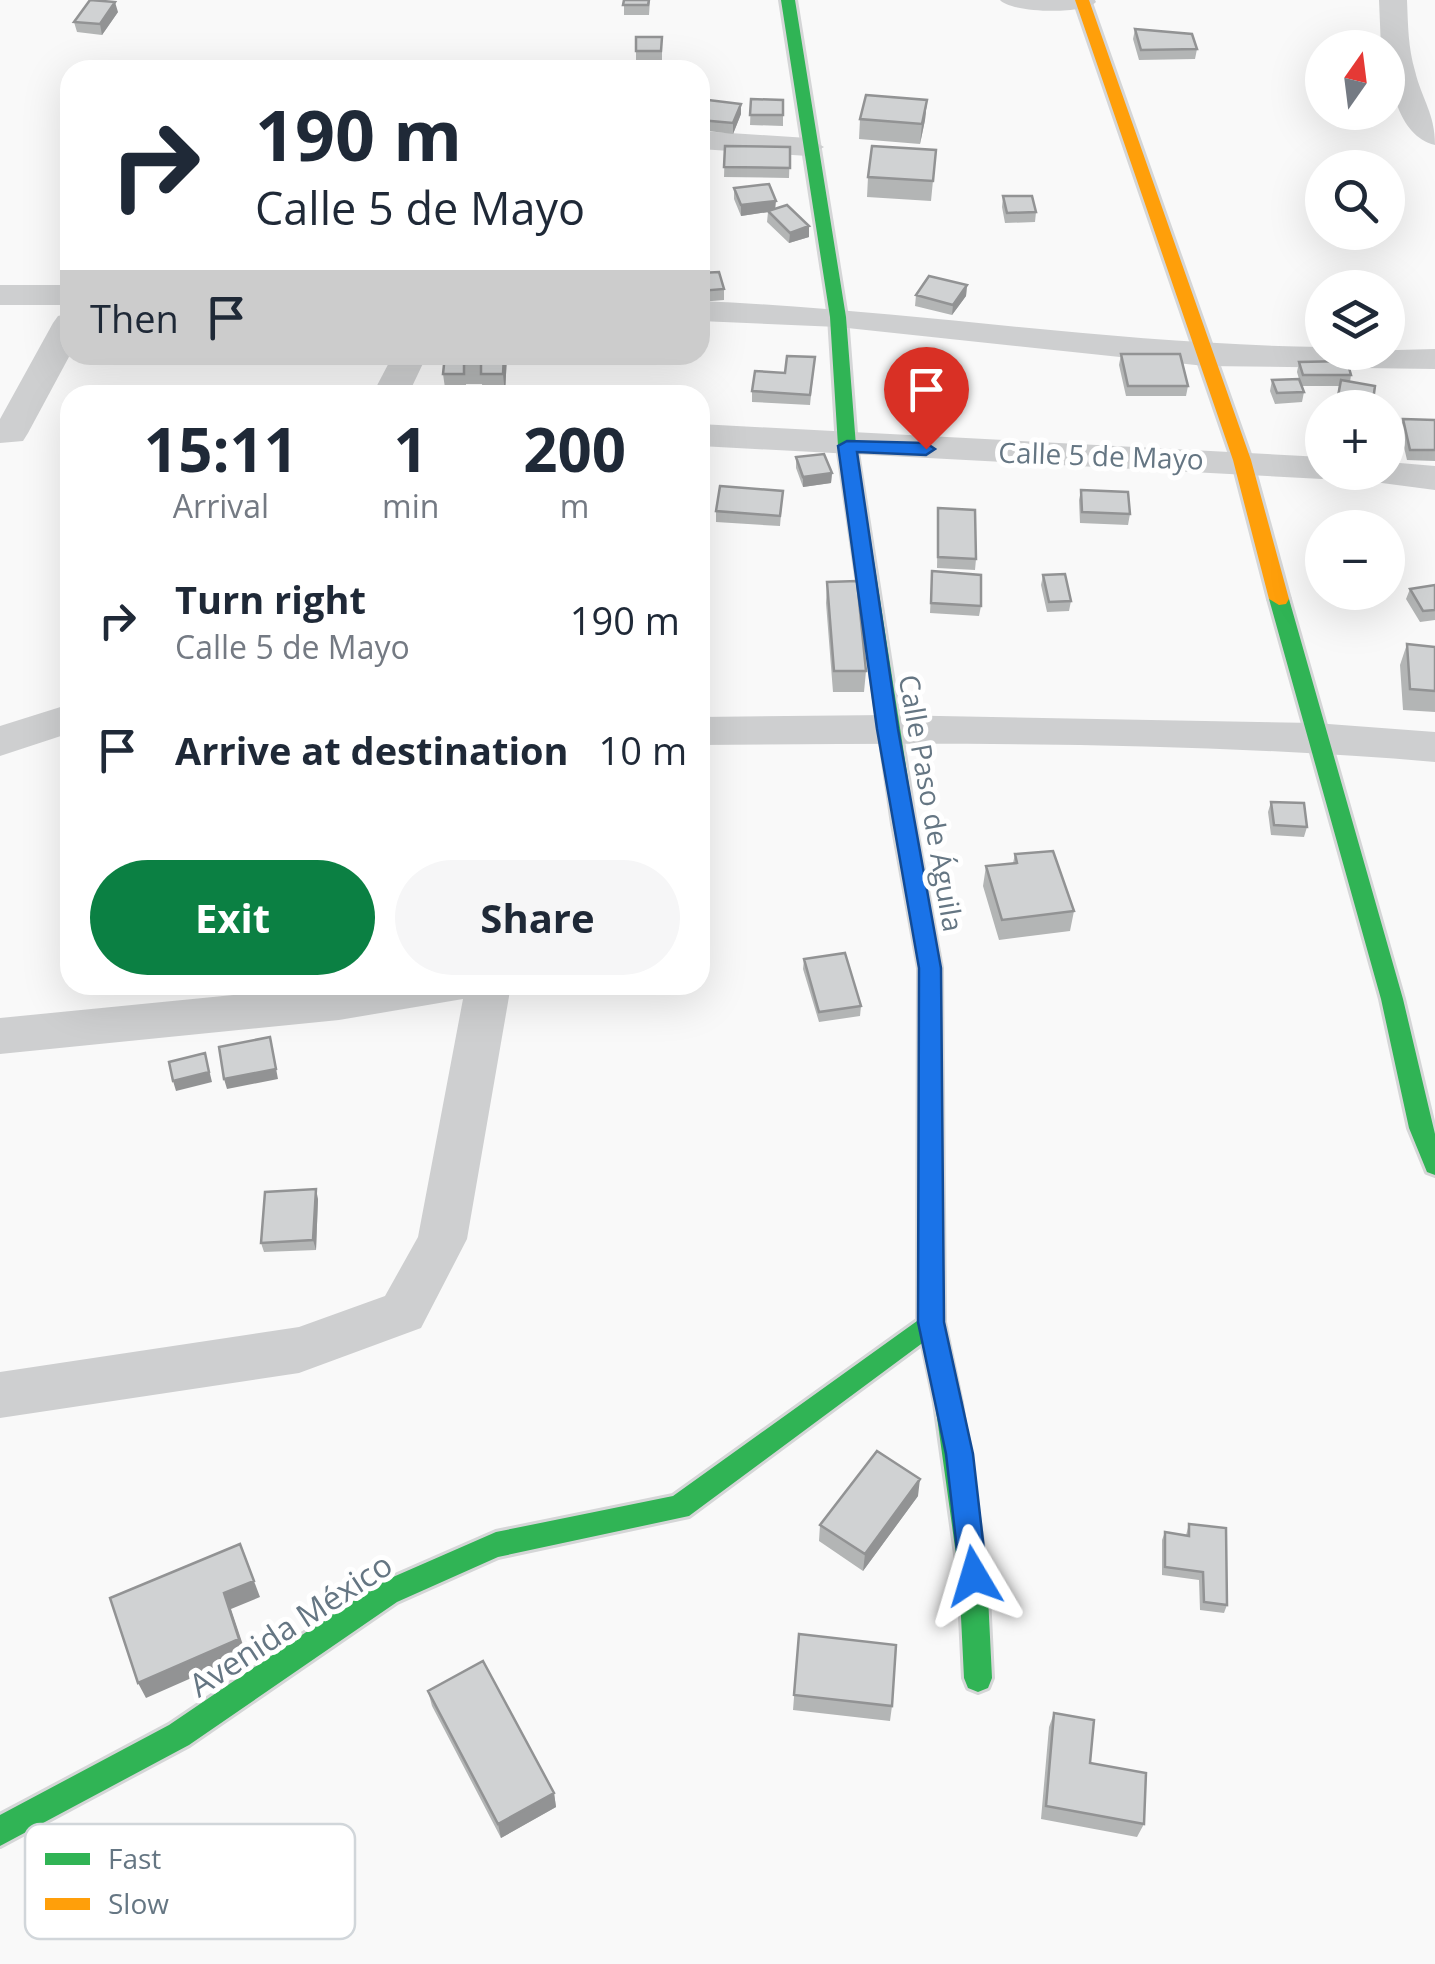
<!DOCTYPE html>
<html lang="en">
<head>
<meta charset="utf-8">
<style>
  :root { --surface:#fff; --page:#f6f6f7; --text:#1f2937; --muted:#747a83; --accent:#0b8043 }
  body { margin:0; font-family:"Open Sans",sans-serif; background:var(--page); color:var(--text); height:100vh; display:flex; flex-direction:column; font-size:38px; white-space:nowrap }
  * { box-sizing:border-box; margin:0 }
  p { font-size:32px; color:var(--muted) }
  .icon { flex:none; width:55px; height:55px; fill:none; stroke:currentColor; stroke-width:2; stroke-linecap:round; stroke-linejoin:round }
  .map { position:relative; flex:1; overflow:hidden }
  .sheet { position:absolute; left:60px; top:385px; width:650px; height:610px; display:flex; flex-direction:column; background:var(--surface); border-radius:30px; box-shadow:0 10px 40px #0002 }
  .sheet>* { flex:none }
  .banner { position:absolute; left:60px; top:60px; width:650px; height:305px; border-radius:30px; box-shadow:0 10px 40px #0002; background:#fff; color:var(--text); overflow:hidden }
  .needle { width:65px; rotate:14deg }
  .buttons { position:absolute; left:1305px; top:30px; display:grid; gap:20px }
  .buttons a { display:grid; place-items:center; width:100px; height:100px; border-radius:50%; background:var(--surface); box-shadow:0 10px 40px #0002; font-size:50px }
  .pin { position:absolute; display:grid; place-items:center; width:85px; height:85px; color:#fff; margin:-102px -42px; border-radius:50% 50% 50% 0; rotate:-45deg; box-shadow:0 0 10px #0007 }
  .pin .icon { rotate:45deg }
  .me { position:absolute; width:110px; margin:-55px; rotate:353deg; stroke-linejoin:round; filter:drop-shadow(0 0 8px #0008) }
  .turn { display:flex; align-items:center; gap:35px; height:210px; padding:0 30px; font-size:45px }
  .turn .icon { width:130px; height:130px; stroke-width:2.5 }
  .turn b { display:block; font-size:70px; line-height:85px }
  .then { display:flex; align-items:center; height:95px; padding:0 30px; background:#0003; gap:20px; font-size:38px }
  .eta { display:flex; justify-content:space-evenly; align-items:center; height:170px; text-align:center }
  .eta b { font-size:60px; font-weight:700; line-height:70px }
  .button { display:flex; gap:20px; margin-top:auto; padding:20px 30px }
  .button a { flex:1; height:115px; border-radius:60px; background:var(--accent); color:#fff; font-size:40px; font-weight:700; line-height:115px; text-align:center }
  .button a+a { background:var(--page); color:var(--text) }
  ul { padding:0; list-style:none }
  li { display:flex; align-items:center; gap:30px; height:130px; padding:0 30px }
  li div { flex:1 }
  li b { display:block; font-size:38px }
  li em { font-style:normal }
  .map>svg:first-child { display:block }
</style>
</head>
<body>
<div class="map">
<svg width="1435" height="1964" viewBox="0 0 1435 1964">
  <rect width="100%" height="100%" fill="#f9f9f9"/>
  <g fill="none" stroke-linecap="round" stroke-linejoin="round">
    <defs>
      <path id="fast" d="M781,0H795L846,317L856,446L915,824L904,832L893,824L838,446L830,317Z
        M1279,593L1289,599L1403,999L1435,1134V1175L1427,1172L1409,1128L1381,999L1269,599Z
        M931,1311L940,1314L944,1322L940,1330L689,1516L498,1557L397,1602L189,1745L0,1846V1815L169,1725L377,1584L496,1532L673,1496Z
        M948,1391L957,1395L961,1403L987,1576L992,1678L988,1688L978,1692L968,1688L964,1678L959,1576L935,1403L939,1395Z"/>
      <path id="slow" d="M1075,0H1089L1251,460L1289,599L1286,604L1279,605L1269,599L1233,460Z
        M904,816L915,824L941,968L944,1322L961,1403L957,1411L948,1415L939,1411L935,1403L918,1322L919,968L893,824Z"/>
    </defs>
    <use href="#fast" stroke="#d5d6d7" stroke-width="6"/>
    <use href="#slow" stroke="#d5d6d7" stroke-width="6"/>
    <path fill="#cecfd0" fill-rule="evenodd" d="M1000,0H1095L1096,2C1085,15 1011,13 1000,0Z
      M1379,0H1407C1408,24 1408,48 1415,71C1422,100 1435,113 1435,145C1397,136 1388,80 1388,48H1381Z
      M700,131L808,138L824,147L808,156L700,149Z
      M0,285H70V305H0Z
      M700,301C908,310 1114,344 1322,347V352L1435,349V369L1205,366L838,327L700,321Z
      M70,313V355L28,433L23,441L0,443V419L53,323L58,316Z
      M393,355H427L408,395H372Z
      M700,424L1322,457V472H1337L1322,479L700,446Z
      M1388,462L1435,466V490L1359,480L1354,472H1388Z
      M70,704V733L0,756V726Z
      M887,715L1315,723L1435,732V762C1191,741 945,743 700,745V717Z
      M336,985H511L467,1239L421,1328L299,1373L0,1418V1372L299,1327L385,1296L418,1237L463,999L339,1020L0,1054V1018Z"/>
    <use href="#fast" fill="#30b455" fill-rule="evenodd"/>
    <use href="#slow" fill="#ff9f0a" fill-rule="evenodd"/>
  </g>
  <path fill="#b3b5b5" d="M624,0H650L649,15H624Z
    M118,12L102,35L77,32L74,22Z
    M1135,29L1197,49L1195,59L1139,60L1133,39Z
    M636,37H662V61H636Z
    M700,99L741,104V114L733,134L700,130Z
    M751,99L783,100V126L750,125Z
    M927,100L925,120L920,144L859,139L860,119Z
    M725,146L790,147L789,178L724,177Z
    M936,150L931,201L867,197L868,177Z
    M734,188L776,209L809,237L789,243L767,222L768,212L741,216L734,199Z
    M1003,196L1036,212L1035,222L1005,223L1002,207Z
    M700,273L724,289V300L700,302Z
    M967,285L966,296L952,315L915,306L916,295Z
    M1121,354L1188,386L1186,396H1126L1119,365Z
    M445,355H507L505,394L483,395L482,384H466V394L446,395L443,374Z
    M815,357L810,405L752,402V391Z
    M1299,362L1351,375L1350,382L1372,408H1335L1339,386H1302L1304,392L1302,402L1275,404L1270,391L1272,380L1299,379L1297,372Z
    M924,388L965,395L957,408L923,399Z
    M1403,419L1435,420V461L1407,460L1400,430Z
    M796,457L832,473L831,483L803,487L796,468Z
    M1081,490L1130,514L1128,525L1080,523L1079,500Z
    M783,491L780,526L716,522V511Z
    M938,508L976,559L975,570L937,568Z
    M932,571L981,606L979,616L930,613Z
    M1043,575L1071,601L1069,611L1047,612L1041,585Z
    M827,582L866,671L864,692H833L826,603Z
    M1435,585V620L1420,622L1406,599L1410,589Z
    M1407,644L1435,647V712L1403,710L1400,665Z
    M1271,802L1307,827L1304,837L1271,835L1268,812Z
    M1015,854L1074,911L1070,931L999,940L983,886L986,866L1013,863Z
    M804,959L861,1006L860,1016L819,1022L803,969Z
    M318,1199L316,1250L264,1252L261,1243Z
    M918,1496L863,1571L819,1541L820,1525Z
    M1189,1524L1227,1605L1224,1613L1200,1610L1199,1580L1162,1575V1540L1165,1532L1186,1535Z
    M799,1634L892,1706L890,1721L793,1710Z
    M428,1691L554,1793L556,1807L501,1838L432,1706Z
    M1054,1713L1090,1763L1144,1824L1137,1837L1041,1819L1049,1727Z"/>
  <path fill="#929394" d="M115,2L118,12L102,35L100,24Z
    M927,100L925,120L920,144L922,124Z
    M741,104V114L733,134V123Z
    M776,201L775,211L741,216V205Z
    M809,226V237L789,243L790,233Z
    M967,285L966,296L952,315L953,305Z
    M504,355H507L505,394L503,374Z
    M966,384L965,395L957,408L958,397Z
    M832,473L831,483L803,487V477Z
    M270,1037L278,1079L227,1089L224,1079Z
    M205,1053L212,1082L176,1091L173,1081Z
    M316,1189L318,1199L316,1250L313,1240Z
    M920,1479L918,1496L863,1571L865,1554Z
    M240,1544L260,1597L231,1609L246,1654L146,1698L138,1683L224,1593Z
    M554,1793L556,1807L501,1838L498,1824Z"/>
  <path fill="#d0d2d3" stroke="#929394" stroke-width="2.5" d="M90,0L115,2L100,24L74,22Z
    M624,0H649L648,5H623Z
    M1135,29L1192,34L1197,49L1141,50Z
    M636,37H662L661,51H636Z
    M866,95L927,100L922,124L860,119Z
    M700,99L741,104L733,123L700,120Z
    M751,99L783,100V115H750Z
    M725,146L790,147V168L724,167Z
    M872,146L936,150L933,181L868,177Z
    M769,184L776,201L741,205L734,188Z
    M1003,196H1032L1036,212L1007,213Z
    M787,205L809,226L790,233L768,211Z
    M719,272L724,289L700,291V273Z
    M929,276L967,285L953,305L916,295Z
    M1121,354H1180L1188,386H1128Z
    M445,355H504L503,374H481V363L464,364V374H443Z
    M787,356L815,357L810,395L752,391L755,371L785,373Z
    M1347,361L1351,375H1303L1299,362Z
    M931,375L966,384L958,397L924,388Z
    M1299,379L1304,392L1277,393L1272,380Z
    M1341,380L1375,386L1372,408L1336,407Z
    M1403,419L1435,420V450H1410Z
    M824,454L832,473L803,477L796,457Z
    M720,486L783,491L780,516L716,511Z
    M1081,490L1128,492L1130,514L1082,512Z
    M938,508L975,510L976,559L938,557Z
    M932,571L981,575V606L931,603Z
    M1065,574L1071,601L1049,602L1043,575Z
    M857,581L866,671H834L827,582Z
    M1435,585V610L1423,611L1410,589Z
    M1407,644L1435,647V691L1410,689Z
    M1271,802L1304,803L1307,827L1274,825Z
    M1053,851L1074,911L1002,920L986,866L1017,863L1015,854Z
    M845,953L861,1006L819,1012L804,959Z
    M270,1037L276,1069L224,1079L219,1047Z
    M205,1053L209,1072L173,1081L169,1062Z
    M316,1189L313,1240L261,1243L265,1192Z
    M877,1451L920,1479L865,1554L820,1525Z
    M1189,1524L1226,1528L1227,1605L1204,1602L1203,1572L1165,1567V1532L1189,1536Z
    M240,1544L254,1581L224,1593L239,1639L138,1683L110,1598Z
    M799,1634L896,1645L892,1706L794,1695Z
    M483,1661L554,1793L498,1824L428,1691Z
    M1054,1713L1094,1720L1090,1763L1146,1773L1144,1824L1046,1806Z"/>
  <path fill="#1a73e8" stroke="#114b97" stroke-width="2.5" d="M847,441L926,443L935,449L926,455L857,452L898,729L941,968L944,1322L973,1454L987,1576L983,1585L974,1589L964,1585L960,1576L946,1454L918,1322L919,968L877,729L838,446Z"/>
  <g text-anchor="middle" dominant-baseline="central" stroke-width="10" stroke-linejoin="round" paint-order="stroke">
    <g font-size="28" fill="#657683" stroke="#fff">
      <text transform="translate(1101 455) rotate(2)">Calle 5 de Mayo</text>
      <text transform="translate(932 803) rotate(80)">Calle Paso de Águila</text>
    </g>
    <g font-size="32" fill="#657683" stroke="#fff">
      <text transform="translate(290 1624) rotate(-33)">Avenida México</text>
    </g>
  </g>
  <rect x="25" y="1824" width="330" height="115" rx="15" fill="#fff" stroke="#d1d6da" stroke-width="2.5"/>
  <rect x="45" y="1853" width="45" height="12" fill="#30b455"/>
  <rect x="45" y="1898" width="45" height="12" fill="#ff9f0a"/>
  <g font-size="28" fill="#657683">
    <text x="108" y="1869">Fast</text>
    <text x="108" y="1914">Slow</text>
  </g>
</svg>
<div class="buttons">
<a><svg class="needle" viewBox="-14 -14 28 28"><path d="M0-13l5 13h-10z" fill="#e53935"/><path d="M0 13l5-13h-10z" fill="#747a83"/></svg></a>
<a><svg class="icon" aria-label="search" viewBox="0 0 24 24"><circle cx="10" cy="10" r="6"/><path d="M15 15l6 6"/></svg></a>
<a><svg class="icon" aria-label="layers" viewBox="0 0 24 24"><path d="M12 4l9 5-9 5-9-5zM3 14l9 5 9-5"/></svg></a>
<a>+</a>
<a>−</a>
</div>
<div class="pin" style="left:926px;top:449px;background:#d93025"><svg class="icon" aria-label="arrive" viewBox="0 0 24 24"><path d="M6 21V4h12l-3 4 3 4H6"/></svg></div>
<svg class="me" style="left:974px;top:1576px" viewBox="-20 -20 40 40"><path d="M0-17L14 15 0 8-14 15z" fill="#1a73e8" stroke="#fff" stroke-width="4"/></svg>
<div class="banner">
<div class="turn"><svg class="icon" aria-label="right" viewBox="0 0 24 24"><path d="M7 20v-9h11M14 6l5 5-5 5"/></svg><div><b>190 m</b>Calle 5 de Mayo</div></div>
<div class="then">Then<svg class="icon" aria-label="arrive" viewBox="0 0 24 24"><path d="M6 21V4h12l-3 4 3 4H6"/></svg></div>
</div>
<section class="sheet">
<div class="eta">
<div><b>15:11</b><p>Arrival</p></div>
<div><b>1</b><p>min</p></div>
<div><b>200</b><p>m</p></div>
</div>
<ul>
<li><svg class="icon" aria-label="right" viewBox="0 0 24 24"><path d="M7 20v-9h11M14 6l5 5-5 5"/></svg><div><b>Turn right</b><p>Calle 5 de Mayo</p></div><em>190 m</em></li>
<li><svg class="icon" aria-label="arrive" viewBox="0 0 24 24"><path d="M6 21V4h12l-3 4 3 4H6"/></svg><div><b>Arrive at destination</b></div><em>10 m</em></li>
</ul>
<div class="button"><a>Exit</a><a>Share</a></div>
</section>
</div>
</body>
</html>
